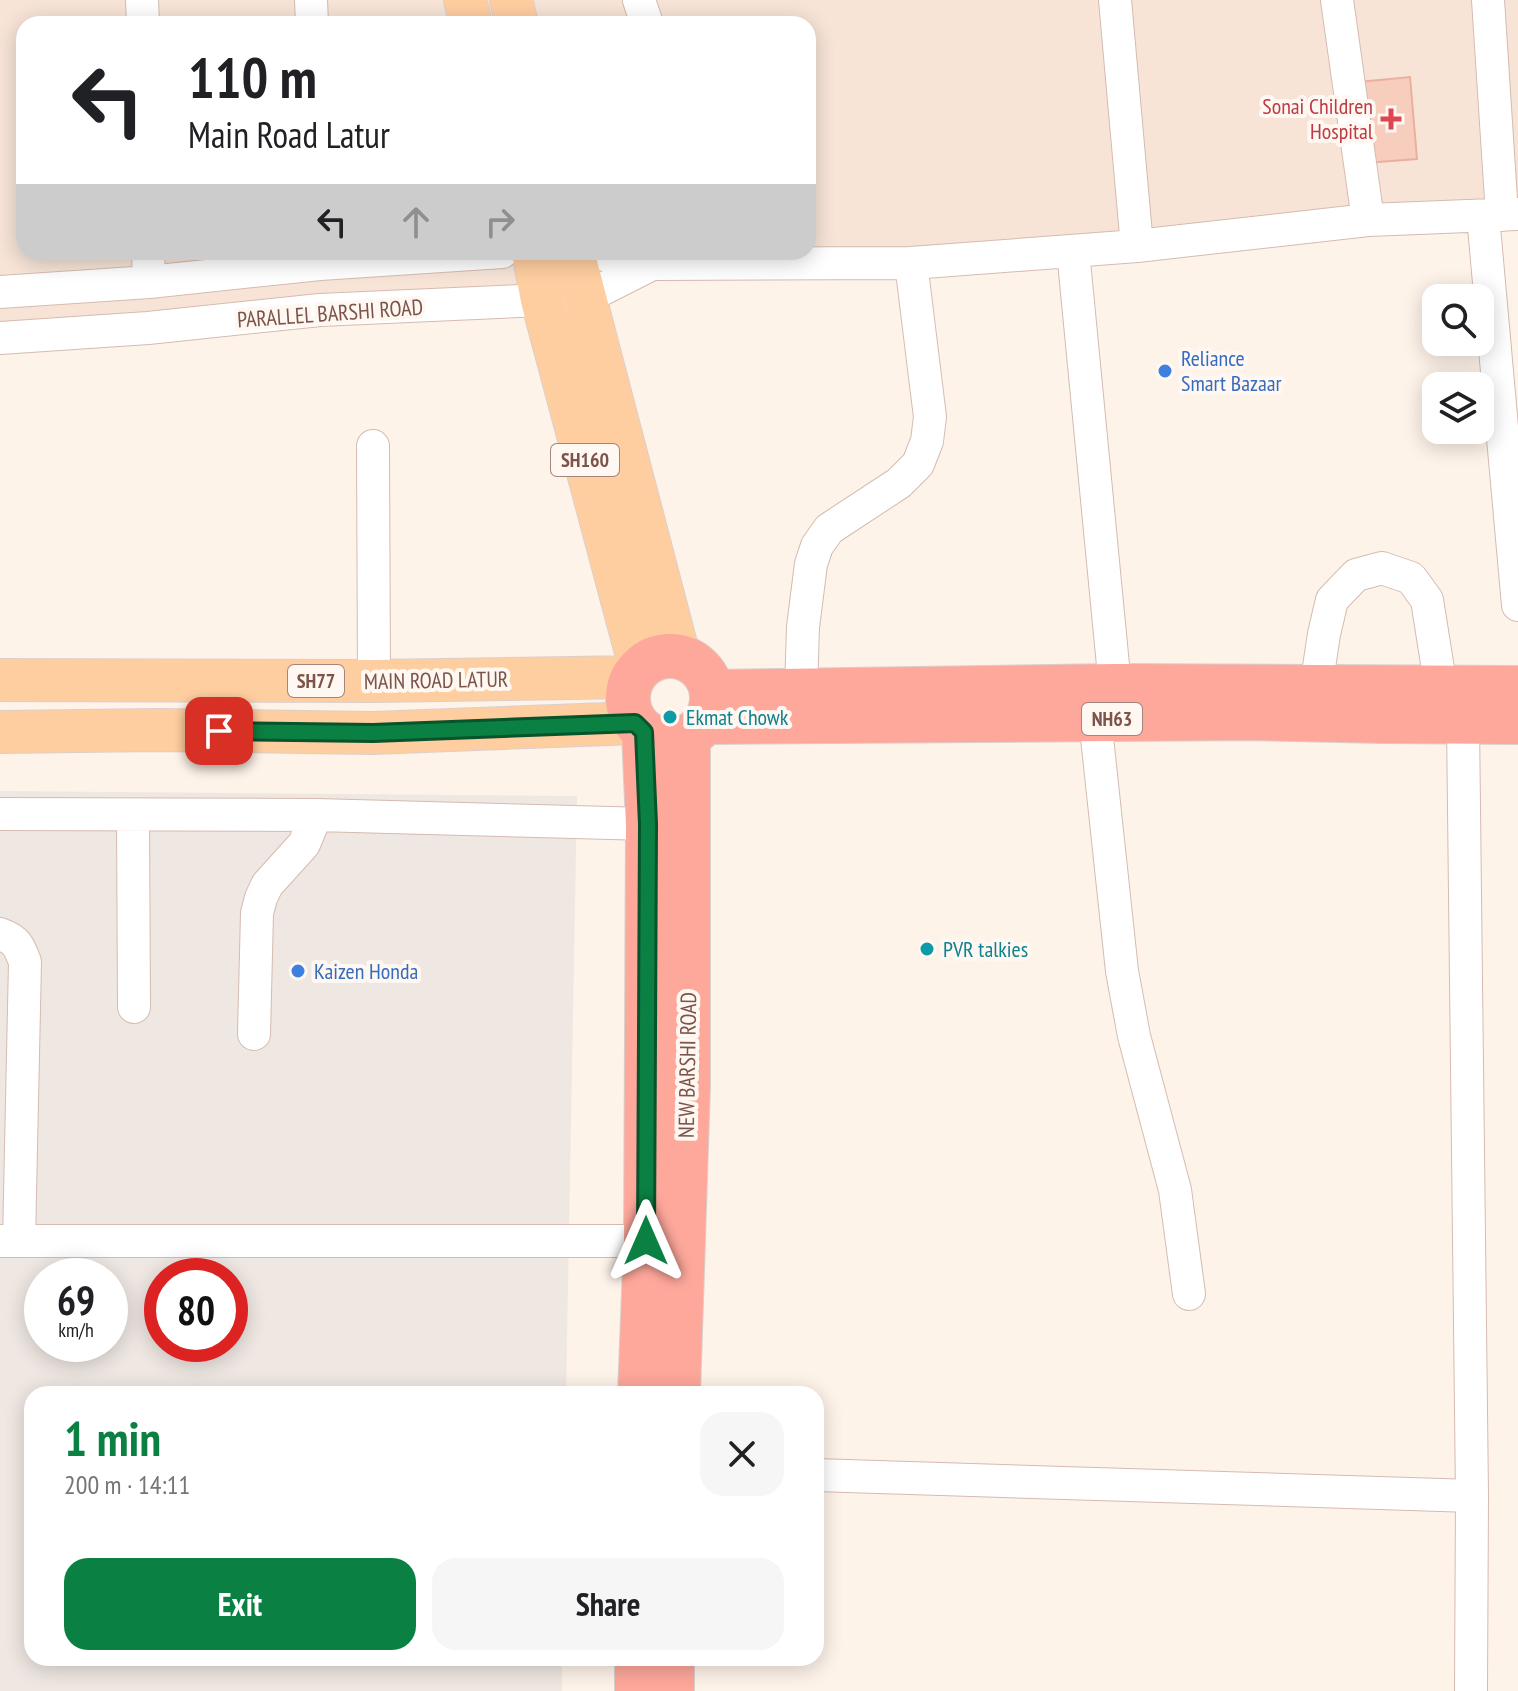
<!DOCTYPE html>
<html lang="en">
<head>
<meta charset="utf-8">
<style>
  :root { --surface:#fff; --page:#f6f6f6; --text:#202124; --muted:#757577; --accent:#0b8043 }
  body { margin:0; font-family:"PT Sans Narrow",sans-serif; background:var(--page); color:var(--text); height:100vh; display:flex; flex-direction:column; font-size:30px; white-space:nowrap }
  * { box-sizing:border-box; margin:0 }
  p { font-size:26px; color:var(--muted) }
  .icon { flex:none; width:44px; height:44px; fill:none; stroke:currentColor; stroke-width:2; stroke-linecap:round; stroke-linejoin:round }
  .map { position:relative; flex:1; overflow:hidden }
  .side { position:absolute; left:24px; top:1386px; width:800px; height:280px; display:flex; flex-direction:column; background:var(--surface); border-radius:24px; box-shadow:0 4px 20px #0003 }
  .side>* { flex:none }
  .hud { position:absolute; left:16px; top:16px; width:800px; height:244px; border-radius:24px; box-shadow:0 4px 20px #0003; background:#fff; color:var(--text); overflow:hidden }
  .tools { position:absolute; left:1422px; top:284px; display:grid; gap:16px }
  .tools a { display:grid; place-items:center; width:72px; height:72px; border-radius:16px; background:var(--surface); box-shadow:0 4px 20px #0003; font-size:40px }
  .speed { position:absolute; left:24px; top:1258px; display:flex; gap:16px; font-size:40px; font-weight:700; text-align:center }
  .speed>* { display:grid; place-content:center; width:104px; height:104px; border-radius:50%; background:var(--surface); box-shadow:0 4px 20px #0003; line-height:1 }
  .speed small { font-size:20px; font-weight:400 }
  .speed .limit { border:12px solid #d22; background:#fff; color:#111 }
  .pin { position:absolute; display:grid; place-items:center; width:68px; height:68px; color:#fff; margin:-34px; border-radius:16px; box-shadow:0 4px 12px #0006 }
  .me { position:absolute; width:88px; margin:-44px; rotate:0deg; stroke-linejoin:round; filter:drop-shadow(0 0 6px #0008) }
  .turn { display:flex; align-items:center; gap:28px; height:168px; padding:0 40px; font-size:36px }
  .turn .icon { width:104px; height:104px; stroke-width:2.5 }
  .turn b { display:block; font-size:56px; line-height:68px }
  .lanes { display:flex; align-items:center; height:76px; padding:0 40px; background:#0003; justify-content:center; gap:40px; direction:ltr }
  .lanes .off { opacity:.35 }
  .round { display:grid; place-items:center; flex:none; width:84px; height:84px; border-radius:24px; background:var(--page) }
  .summary { display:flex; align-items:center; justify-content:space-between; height:136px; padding:0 40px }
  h1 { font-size:48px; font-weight:800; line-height:60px; color:var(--accent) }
  .primary-button { display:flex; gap:16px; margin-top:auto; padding:16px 40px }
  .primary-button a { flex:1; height:92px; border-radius:24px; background:var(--accent); color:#fff; font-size:32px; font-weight:800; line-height:92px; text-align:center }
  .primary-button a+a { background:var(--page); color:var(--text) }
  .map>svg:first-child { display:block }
</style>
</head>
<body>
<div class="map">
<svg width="1518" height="1691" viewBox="0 0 1518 1691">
  <rect width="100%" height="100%" fill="#fef3e9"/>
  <path fill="#f7e4d7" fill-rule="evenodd" d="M0,0H1518V218L563,287L0,331ZM24,24H808V252H24Z"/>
  <path fill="#efe7e2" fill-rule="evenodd" d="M0,791L577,796L566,1394H32V1658H562V1691H0ZM42,1276H110V1344H42ZM162,1276H230V1344H162Z"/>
  <path fill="#f7cdbe" stroke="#ebaf9d" stroke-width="2" d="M1410,77L1417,159L1366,163L1359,82Z"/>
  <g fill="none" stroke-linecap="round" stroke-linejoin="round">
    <defs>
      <path id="minor" d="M142,0L143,24
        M311,0L312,24
        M639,0L647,24
        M1115,0L1137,246
        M1337,0L1368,220
        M1488,0L1502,215
        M1483,216L1518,605
        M1073,251L1115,686
        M148,252L149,282
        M589,252L652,264L911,263L1137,246L1368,220L1518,214
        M0,292L149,282L320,264L502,252
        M0,338L148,328L320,310L585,298L652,264
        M373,446L374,681
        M1316,687L1324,634L1332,600L1356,575L1382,568L1411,578L1427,600L1441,688
        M801,689L803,627L811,564L817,546L829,529L899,483L918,464L927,441L930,417L911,263
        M1095,719L1122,971L1134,1036L1175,1190L1189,1294
        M1463,722L1472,1496L1471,1691
        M0,814L316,815L648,824
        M133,815L134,1007
        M0,934C17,940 19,946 25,962L19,1241
        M254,1034L257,913L261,898L267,885L304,844L316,815
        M0,1241H668
        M816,1475L1472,1496"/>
      <path id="major" d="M465,0L471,24
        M511,0L517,24
        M533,252L542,300L640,667
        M573,252L679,656
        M0,680L374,681L633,677
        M0,732L158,730L373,733L635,723"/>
      <path id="highway" d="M628 698a42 42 0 1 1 84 0a42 42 0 1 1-84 0Z
        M712,692L1115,686L1518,688
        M705,722L1254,718L1382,721L1518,722
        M640,1394L646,1241L648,824L644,732
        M678,1394L688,1084V737
        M637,1691V1658
        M672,1691V1658"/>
    </defs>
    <use href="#minor" stroke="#d5bbb0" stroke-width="34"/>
    <use href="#major" stroke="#dbcfcc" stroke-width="44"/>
    <use href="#highway" stroke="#dbcfcc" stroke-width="46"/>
    <use href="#minor" stroke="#fff" stroke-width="32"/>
    <use href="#major" stroke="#ffcea0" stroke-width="42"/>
    <use href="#highway" stroke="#fea79b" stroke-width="44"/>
  </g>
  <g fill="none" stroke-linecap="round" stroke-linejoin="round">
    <defs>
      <path id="route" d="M219,731L373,733L635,723L644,732L648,824L646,1241"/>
    </defs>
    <use href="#route" stroke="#07532c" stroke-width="20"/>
    <use href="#route" stroke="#0b8043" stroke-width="14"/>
  </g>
  <path fill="#e0444e" stroke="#fff8f2" stroke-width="3" d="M1387 107h8v8h8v8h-8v8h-8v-8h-8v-8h8z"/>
  <g fill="#3f7fe0" stroke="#fff8f2" stroke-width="3">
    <circle cx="1165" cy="371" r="8"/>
    <circle cx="298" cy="971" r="8"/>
  </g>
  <g fill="#0f9aa8" stroke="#fff8f2" stroke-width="3">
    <circle cx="670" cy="717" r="8"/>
    <circle cx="927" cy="949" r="8"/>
  </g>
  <g text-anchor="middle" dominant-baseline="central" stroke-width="8" stroke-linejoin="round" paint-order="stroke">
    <g fill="#fff8f2" stroke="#a4857c" stroke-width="2">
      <rect x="551" y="444" width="68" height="32" rx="6"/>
      <rect x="288" y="665" width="56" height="32" rx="6"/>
      <rect x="1082" y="703" width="60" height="32" rx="6"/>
    </g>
    <g font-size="20" font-weight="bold" fill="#7d5449">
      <text x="585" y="460">SH160</text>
      <text x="316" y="681">SH77</text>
      <text x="1112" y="719">NH63</text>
    </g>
    <g font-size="22" fill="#be3a42" stroke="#fff8f2" text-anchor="end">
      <text x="1373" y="106">Sonai Children<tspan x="1373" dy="25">Hospital</tspan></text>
    </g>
    <g font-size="22" fill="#7d5449" stroke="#fff8f2">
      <text transform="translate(330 313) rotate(-4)">PARALLEL BARSHI ROAD</text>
      <text transform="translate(436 680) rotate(-1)">MAIN ROAD LATUR</text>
      <text transform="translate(687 1065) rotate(-89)">NEW BARSHI ROAD</text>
    </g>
    <g font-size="22" fill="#366cbe" stroke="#fff8f2" text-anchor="start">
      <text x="1181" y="358">Reliance<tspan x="1181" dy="25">Smart Bazaar</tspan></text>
      <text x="314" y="971">Kaizen Honda</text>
    </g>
    <g font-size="22" fill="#0d838f" stroke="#fff8f2" text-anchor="start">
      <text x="686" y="717">Ekmat Chowk</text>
      <text x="943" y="949">PVR talkies</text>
    </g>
  </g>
</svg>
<div class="tools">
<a><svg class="icon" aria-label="search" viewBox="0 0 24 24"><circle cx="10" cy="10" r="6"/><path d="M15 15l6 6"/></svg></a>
<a><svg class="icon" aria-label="layers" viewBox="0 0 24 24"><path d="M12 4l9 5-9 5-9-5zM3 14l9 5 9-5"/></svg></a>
</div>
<div class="speed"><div>69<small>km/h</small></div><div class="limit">80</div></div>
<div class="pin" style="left:219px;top:731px;background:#d93025"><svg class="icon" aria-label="arrive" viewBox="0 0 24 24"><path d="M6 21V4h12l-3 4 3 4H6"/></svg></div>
<svg class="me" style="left:646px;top:1241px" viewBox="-20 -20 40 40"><path d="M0-17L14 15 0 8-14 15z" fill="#0b8043" stroke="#fff" stroke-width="4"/></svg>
<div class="hud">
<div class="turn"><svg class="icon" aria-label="left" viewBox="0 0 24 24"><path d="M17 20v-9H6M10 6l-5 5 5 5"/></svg><div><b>110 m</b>Main Road Latur</div></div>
<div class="lanes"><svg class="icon" aria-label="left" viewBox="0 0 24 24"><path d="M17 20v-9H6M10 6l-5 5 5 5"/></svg><svg class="icon off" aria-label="ahead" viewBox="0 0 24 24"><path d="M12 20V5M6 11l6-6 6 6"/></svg><svg class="icon off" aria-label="right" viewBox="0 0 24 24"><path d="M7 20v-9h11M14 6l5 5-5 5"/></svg></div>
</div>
<section class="side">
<div class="summary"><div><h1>1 min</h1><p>200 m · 14:11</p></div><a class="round"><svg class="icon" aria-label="close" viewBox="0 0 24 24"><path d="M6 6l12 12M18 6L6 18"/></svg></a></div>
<div class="primary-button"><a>Exit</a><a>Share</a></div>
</section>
</div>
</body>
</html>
